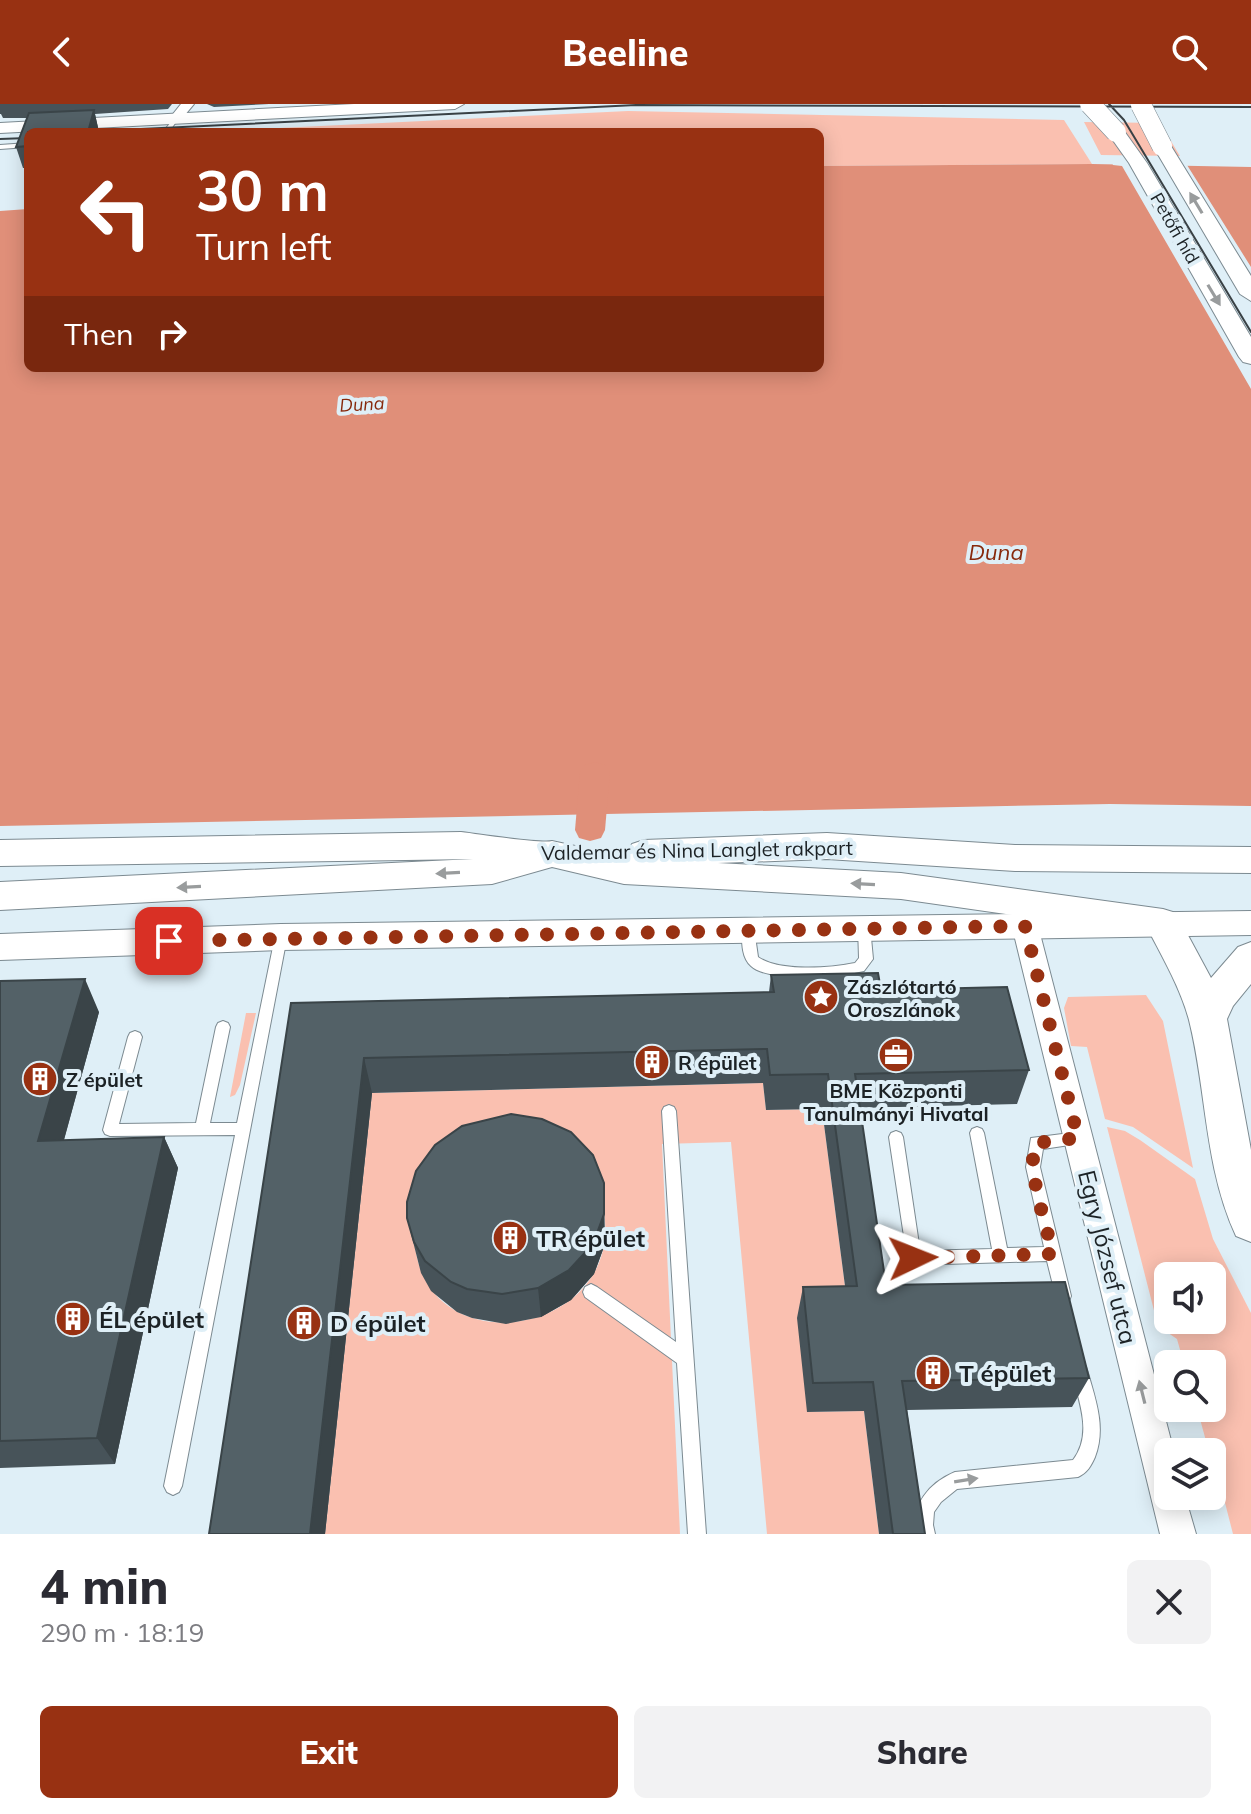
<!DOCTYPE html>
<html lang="en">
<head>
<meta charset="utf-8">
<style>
  :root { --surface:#fff; --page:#f2f2f3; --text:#2b2b33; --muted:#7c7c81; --accent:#983112 }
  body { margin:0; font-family:Mulish,sans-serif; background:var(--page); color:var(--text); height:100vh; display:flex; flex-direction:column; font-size:30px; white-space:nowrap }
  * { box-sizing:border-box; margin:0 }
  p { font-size:26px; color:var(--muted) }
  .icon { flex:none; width:44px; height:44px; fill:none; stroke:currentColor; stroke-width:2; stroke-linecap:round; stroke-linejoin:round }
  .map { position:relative; height:1430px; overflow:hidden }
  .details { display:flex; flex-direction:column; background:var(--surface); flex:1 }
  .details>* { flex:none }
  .banner { position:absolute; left:24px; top:24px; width:800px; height:244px; border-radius:12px; box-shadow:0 4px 20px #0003; background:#983112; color:#fff; overflow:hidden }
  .fabs { position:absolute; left:1154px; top:1158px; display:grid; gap:16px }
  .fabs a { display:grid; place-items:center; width:72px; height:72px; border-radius:12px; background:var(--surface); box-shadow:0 4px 20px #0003; font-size:40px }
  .pin { position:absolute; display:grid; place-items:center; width:68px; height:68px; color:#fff; margin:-34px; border-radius:16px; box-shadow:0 4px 12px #0006 }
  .me { position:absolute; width:88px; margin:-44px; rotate:88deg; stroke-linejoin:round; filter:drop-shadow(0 0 6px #0008) }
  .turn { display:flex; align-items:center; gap:28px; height:168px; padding:0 40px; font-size:36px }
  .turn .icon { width:104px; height:104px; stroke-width:2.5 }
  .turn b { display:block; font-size:56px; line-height:68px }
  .then { display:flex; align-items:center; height:76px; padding:0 40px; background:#0003; gap:16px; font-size:30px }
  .round { display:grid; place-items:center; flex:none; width:84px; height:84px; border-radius:12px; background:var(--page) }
  .head { display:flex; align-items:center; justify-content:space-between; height:136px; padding:0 40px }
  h1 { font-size:48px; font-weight:800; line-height:60px }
  .primary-button { display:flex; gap:16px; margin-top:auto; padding:16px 40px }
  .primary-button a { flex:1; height:92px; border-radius:12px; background:var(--accent); color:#fff; font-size:32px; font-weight:800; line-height:92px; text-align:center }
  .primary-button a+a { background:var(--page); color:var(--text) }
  header { display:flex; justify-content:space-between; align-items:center; height:104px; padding:0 40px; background:var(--accent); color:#fff; font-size:36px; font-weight:800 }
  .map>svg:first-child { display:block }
</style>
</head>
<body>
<header><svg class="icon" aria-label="back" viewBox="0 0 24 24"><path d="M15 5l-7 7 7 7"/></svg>Beeline<svg class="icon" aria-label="search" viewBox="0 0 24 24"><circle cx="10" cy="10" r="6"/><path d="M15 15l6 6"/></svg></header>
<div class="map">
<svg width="1251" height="1430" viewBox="0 0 1251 1430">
  <rect width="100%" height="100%" fill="#dfeff7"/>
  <path fill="#fac0b0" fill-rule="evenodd" d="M628,7L1064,16L1092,60L820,62V28H196Z
    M1084,18L1160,19L1180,52L1101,51Z
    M1146,891L1163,917L1193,1064L1133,1023L1105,1015L1087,943L1071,942L1064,904L1068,893Z
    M246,909H256L240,981L235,991L230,993Z
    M763,979L766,1006L822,1005L849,1213L807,1308L864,1307L879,1430H767L731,1038L662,1040L680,1430H325L372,989ZM601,1095C639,1231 417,1272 414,1129Z
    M1107,1023L1125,1027L1140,1036L1195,1075L1213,1135L1251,1209V1430H1233L1212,1348H1209L1197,1304H1212V1260H1184L1177,1235L1158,1222ZM1168,1172H1212V1216H1168Z"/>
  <path fill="#e08f79" d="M1092,60L1251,63V702L1110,700L0,722V107L28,105V264H820V62Z"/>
  <path fill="#dfeff7" d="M1111,56L1194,57L1187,61L1251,163V285L1122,62L1113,61Z"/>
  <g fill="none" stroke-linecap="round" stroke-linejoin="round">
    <path fill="#e08f79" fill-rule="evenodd" d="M595,658L605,661L610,668L605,726L601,734L590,737L579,734L575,726L580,668L585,661Z"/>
    <defs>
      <path id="service" d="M175,13L178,15L169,28H163Z
        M28,39V43L0,45V41Z
        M864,818L869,819L870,823L873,855L864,867L859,868C837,873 768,878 751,862C741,853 742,837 742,825L743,821H753L754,825L758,853C779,868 830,864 855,859L859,854L858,823L859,819Z
        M281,828L286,829L287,833L182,1382L179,1388L173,1391L167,1388L164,1382L235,1031L110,1032L105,1030L103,1026L128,933L130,929L135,927L140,929L142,933L119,1020L196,1019L216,923L218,919L223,917L228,919L230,923L210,1019H237L275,833L276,829Z
        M669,1001L674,1003L676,1007L706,1430H688L677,1259L585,1193L583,1188L585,1183L591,1180L597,1183L676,1238L662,1007L664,1003Z
        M977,1023L982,1025L984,1029L1007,1144L1044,1143L1026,1063L1031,1034L1078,1028L1083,1029L1085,1034L1083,1039L1043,1045L1040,1063L1071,1192L1069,1197L1063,1200L1057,1197L1047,1157L913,1161L908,1159L889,1033L891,1029L896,1027L901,1029L903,1033L920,1147L992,1145L970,1029L972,1025Z
        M1080,1261L1086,1263L1088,1269C1096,1297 1106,1324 1095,1353C1091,1362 1087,1369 1078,1373L957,1385L941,1398L934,1408L933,1421L935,1430H917C910,1401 929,1379 955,1368L1073,1356C1093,1330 1079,1298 1072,1269L1074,1263Z"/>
      <path id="minor" d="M181,0H194L179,18H171L169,15Z
        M1025,812L1034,815L1038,822L1174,1348H1168V1392H1185L1196,1430H1160L1012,822L1016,815Z"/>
      <path id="tertiary" d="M1251,807V831L281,846L0,856V830L281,820Z"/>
      <path id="secondary" d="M354,0H464L455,5L0,29V19Z
        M1116,23L1122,24L1147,59L1251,233V260L1243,258L1239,253L1129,59L1107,28Z
        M1162,36L1171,42L1251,172V197L1240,190L1153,42Z
        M461,728C478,730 541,740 552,737L630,754L627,749L632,740L644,736L827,729L1015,741L1251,743V769L1015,767L827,755L718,759L901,769L1163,805L1176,809L1211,874L1238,843L1251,838V880L1233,902L1227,915L1251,1046V1138L1236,1132C1204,1063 1207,988 1189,916C1181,886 1165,858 1151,831L901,795L624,780L552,763L492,780L0,806V778L473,755L0,762V736Z"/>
    </defs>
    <use href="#service" stroke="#7c8a91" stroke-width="2"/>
    <use href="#minor" stroke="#7c8a91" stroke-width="2"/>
    <use href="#tertiary" stroke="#7c8a91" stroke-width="2"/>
    <use href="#secondary" stroke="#7c8a91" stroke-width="2"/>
    <use href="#service" fill="#fff" fill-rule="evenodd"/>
    <use href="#minor" fill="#fff" fill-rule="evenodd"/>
    <use href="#tertiary" fill="#fff" fill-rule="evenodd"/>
    <use href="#secondary" fill="#fff" fill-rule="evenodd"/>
    <path stroke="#394145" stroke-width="2" d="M1109,0L1124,16L1251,228
      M78,28L636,1L1251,3
      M0,35L28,34"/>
    <defs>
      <path id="secondary-bridge" d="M1090,0L1116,28
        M1141,1L1162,42"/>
    </defs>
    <use href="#secondary-bridge" stroke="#7c8a91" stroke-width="21" stroke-linecap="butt"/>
    <use href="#secondary-bridge" stroke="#fff" stroke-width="20"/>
  </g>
  <path fill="#475359" d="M0,0H172L168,5L95,10L99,28H28V64H23L16,43L27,14H3L1,10H0Z
    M207,0H269L214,3Z
    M771,871L881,886L1029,966L1017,1000L860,1004L886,1181L1089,1274L1072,1303L907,1306L925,1430H879L864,1307L807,1308L797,1214L803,1183L845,1182L822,1005L766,1006L763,979L372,989L325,1430H209L291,899L769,888Z
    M0,877L99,908L64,1036L164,1033L178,1064L115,1360L0,1364Z
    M407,1114L605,1140L594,1170L571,1196L541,1213L506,1220L472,1214L457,1208L431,1187L421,1169Z"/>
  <path fill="#3a4448" d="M94,6L99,28H88Z
    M85,875L99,908L55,1068L38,1037Z
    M364,954L372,989L325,1430H310Z
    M164,1033L178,1064L115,1360L97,1334Z
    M604,1079L605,1140L594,1170L571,1196L541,1213L538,1184Z"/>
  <path fill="#536167" stroke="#3a4448" stroke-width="2" d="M94,6L88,28H28V42L16,43L29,9Z
    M878,869L881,886L1007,883L1029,966L855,970L886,1181L1065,1178L1089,1274L902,1277L925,1430H893L873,1278L813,1279L803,1183L857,1182L828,970L770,971L767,945L364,954L310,1430H209L291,899L774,888L771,871Z
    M85,875L38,1037L164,1033L97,1334L0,1337V877Z
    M511,1010L542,1015L571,1028L593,1051L604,1079V1110L593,1140L569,1166L538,1184L502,1190L467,1185L451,1178L425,1157L414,1138L407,1114V1098L416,1067L435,1041L462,1022Z"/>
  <defs><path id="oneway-solid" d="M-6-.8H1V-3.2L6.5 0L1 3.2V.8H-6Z" transform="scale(2)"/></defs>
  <g fill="#999c9d">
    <use href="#oneway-solid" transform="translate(1196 99) rotate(-121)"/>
    <use href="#oneway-solid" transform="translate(1214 191) rotate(59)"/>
    <use href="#oneway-solid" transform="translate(448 769) rotate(177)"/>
    <use href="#oneway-solid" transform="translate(863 780) rotate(-177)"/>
    <use href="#oneway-solid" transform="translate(189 783) rotate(177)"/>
    <use href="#oneway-solid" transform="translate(1142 1288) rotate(-104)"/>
    <use href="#oneway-solid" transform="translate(966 1376) rotate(-9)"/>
  </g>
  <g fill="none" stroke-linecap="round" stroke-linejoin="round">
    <path stroke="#983112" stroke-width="14" stroke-dasharray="0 25.2" d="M169,837L1025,822L1078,1034L1036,1039C1025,1062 1047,1123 1053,1150L913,1154"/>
  </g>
  <defs>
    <symbol id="sight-disc" viewBox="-11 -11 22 22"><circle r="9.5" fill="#983112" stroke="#dfeff7"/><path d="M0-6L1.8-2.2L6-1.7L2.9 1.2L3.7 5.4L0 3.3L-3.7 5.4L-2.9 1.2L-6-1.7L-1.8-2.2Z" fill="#fff"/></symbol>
    <symbol id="office-disc" viewBox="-11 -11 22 22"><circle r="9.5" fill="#983112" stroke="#dfeff7"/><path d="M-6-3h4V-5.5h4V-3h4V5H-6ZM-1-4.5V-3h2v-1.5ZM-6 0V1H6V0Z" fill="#fff"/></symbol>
    <symbol id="building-disc" viewBox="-11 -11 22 22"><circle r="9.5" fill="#983112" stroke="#dfeff7"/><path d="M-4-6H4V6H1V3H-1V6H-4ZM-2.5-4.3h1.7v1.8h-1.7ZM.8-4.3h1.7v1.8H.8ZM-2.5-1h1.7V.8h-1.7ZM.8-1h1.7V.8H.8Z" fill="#fff"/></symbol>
  </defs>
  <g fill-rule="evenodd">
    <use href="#sight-disc" x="801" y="873" width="40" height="40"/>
    <use href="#office-disc" x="876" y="931" width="40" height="40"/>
    <use href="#building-disc" x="632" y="938" width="40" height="40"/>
    <use href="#building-disc" x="20" y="955" width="40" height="40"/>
    <use href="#building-disc" x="490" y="1114" width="40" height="40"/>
    <use href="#building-disc" x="53" y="1195" width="40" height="40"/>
    <use href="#building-disc" x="284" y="1199" width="40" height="40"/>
    <use href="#building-disc" x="913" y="1249" width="40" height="40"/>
  </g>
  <g text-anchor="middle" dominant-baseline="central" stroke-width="8" stroke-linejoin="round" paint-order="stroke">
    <g font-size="18" fill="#1c2225" stroke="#dfeff7">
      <text transform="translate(1175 124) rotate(60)">Petőfi híd</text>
    </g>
    <g font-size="18" font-style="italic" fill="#87290c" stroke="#dfeff7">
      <text transform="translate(362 300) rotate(-3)">Duna</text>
    </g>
    <g font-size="20" fill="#1c2225" stroke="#dfeff7">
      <text transform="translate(697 746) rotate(-1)">Valdemar és Nina Langlet rakpart</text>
    </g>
    <g font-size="20" font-weight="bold" fill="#1c2225" stroke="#dfeff7" text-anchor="start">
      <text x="847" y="882">Zászlótartó<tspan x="847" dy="23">Oroszlánok</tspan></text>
      <text x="678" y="958">R épület</text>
      <text x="66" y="975">Z épület</text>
      <text x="896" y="986" text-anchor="middle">BME Központi<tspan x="896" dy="23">Tanulmányi Hivatal</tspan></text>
    </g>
    <g font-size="22" font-style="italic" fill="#87290c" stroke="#dfeff7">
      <text x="996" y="448">Duna</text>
    </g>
    <g font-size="24" font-weight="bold" fill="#1c2225" stroke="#dfeff7" text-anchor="start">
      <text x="536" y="1134">TR épület</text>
      <text x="99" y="1215">ÉL épület</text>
      <text x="330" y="1219">D épület</text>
      <text x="959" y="1269">T épület</text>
    </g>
    <g font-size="24" fill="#1c2225" stroke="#dfeff7">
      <text transform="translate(1108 1153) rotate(76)">Egry József utca</text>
    </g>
  </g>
</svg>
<div class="fabs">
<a><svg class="icon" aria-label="sound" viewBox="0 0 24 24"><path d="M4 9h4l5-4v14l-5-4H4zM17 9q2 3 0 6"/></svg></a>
<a><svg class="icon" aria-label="search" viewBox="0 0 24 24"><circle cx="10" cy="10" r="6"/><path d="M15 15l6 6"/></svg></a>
<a><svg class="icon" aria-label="layers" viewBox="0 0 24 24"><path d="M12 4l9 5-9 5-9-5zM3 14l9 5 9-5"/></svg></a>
</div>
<div class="pin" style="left:169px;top:837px;background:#d93025"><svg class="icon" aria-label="arrive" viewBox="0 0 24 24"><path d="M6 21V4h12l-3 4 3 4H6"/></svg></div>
<svg class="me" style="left:913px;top:1154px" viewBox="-20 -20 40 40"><path d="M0-17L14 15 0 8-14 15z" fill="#983112" stroke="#fff" stroke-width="4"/></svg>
<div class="banner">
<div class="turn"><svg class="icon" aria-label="left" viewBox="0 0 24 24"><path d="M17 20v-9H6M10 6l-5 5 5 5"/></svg><div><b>30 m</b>Turn left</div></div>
<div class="then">Then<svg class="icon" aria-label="right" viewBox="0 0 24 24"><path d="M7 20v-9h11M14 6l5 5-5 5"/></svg></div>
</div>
</div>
<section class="details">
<div class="head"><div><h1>4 min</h1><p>290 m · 18:19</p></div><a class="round"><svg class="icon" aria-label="close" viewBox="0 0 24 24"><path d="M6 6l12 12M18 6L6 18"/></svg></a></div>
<div class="primary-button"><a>Exit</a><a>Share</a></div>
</section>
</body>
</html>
